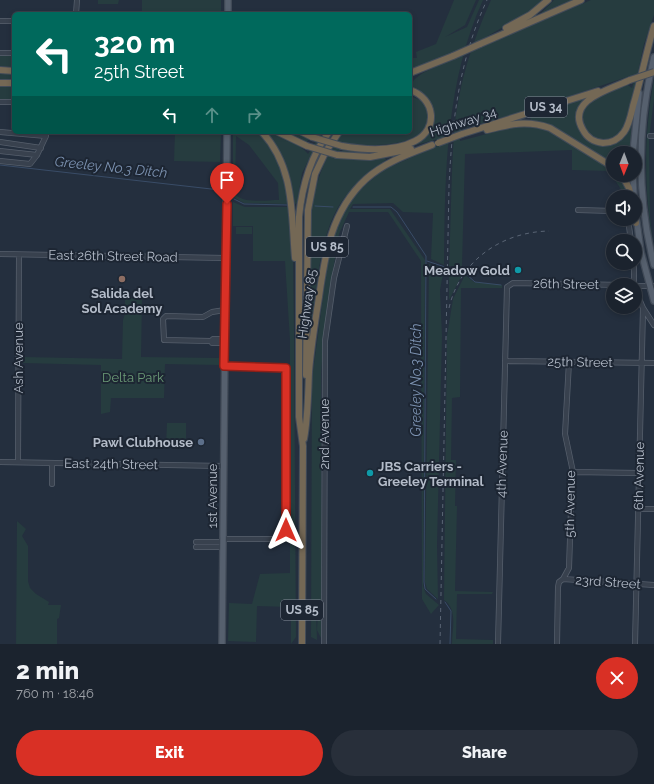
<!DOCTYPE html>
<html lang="en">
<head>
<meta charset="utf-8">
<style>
  :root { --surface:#1b232e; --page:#282f3a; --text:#f1f3f6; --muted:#a0a4aa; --line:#39404a; --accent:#d93025 }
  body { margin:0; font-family:Raleway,sans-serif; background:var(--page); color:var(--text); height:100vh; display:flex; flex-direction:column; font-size:15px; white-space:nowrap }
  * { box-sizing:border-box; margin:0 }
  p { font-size:13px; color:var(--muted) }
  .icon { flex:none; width:22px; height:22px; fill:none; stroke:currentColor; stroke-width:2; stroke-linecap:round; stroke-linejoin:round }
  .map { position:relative; height:644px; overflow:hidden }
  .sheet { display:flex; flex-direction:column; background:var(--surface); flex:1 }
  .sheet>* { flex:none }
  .guide { position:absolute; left:12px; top:12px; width:400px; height:122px; border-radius:6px; box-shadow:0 2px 6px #0003,0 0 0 1px var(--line); background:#00695c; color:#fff; overflow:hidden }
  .needle { width:26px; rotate:181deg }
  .controls { position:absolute; left:606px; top:146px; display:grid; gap:8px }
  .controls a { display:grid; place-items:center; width:36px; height:36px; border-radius:50%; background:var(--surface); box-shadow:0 2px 6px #0003,0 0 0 1px var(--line); font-size:20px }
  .pin { position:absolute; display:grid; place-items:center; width:34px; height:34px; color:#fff; margin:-41px -17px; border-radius:50% 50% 50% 0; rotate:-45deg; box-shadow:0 0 4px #0007 }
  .pin .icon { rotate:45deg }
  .me { position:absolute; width:44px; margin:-22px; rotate:0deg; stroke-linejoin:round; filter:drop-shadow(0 0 3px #0008) }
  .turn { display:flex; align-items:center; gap:14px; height:84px; padding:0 16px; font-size:18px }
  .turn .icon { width:52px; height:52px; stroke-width:2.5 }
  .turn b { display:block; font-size:28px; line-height:34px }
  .lanes { display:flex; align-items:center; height:38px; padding:0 16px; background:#0003; justify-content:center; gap:20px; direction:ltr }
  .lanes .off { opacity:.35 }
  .round { display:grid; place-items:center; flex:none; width:42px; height:42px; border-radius:21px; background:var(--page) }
  .overview { display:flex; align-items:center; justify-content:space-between; height:68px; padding:0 16px }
  h1 { font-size:24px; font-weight:800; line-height:30px }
  .button { display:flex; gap:8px; margin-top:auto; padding:8px 16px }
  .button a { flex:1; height:46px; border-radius:24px; background:var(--accent); color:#fff; font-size:16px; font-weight:800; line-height:46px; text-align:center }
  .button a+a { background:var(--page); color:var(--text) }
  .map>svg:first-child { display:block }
</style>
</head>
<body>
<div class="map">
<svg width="654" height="644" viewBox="0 0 654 644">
  <rect width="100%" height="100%" fill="#242f3e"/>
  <path fill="#263c3f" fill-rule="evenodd" d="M98,0H119L118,4H98Z
    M142,0H221V14H142Z
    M454,0H476L465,25L445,37L467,27L479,0H483C445,84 445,175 444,265L431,259L433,213L403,212L393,203L353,204L350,209H390L425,260L423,586L426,594L439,605L431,614L422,599L421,261L388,212H349L339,234L326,313L321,372L322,634L321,638L317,630L318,610H316L317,640L311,637L312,379L329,253L338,221L349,203L364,186L383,170L437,146L438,139L412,146C417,143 424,140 427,135C441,116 431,93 410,87C414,73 440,66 452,59L455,52L410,70V58H417L416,52L436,44Z
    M491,0H544L532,10L481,40L479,48L591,0H654V15L644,44L628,118C626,122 625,126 623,130C608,153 579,137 583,110L596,96L628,85L632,88L636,74L525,111L461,129L460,141L520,125L543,128L611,169L613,175H618C625,181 627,189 629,197H626L609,171L572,170V150L465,154L462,266H449C451,221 451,176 454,132C458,86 472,42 491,0Z
    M554,0H573L541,14V13Z
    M0,55H14V67L0,66Z
    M0,73H14V81H0Z
    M654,80V99L649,139L650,216L654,250C644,193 643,137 654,80Z
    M0,87H14V99H0Z
    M410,96L423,101C447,148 372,148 345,143L335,158L358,160L385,158L386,160C369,172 352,186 340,204C317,240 315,305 309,347L310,219C314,187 323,157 344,132H410Z
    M585,97L586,99C573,111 580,123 585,137L616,143L623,138L632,122L630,153H613V163L555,127L531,120L530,117Z
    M175,132H221L220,162L174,161Z
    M233,132H258C278,153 285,176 289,204L244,203L233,197ZM236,136L249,145L278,183L279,200C267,200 243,204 235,194Z
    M265,132C276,132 302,145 308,154L320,135L310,132H323L302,173L297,203L295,204C291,177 285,151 265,132Z
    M284,132H296L309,139L306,143Z
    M343,150L362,152L402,150L361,156L340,153Z
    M233,202L245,207H290L293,250L294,331L296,637L291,644V607L257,606L256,642L228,641L229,603L252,604L260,574L290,573V340L285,261H253V226H233Z
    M236,227H252V234H236Z
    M429,264L444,268L440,290L442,336L437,545L438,599L427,589L425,582Z
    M449,270L463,273L449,300Z
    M465,275L474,282L502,285V288H461L460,397L452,398L451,460H456L455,506H457L455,591L493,592L492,594H457L456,639L493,640V644H452C452,629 458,609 444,600L447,336L453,299Z
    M125,298L142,299L141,357L219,358V365L165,364L164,398H111L110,412L101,414V365L23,363V357L122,359L123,320L125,314Z
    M167,423H186V438L182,444L166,446Z
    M17,521L26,529L22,536L28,546V581L30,588L36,594L49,602L48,605H61L59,618L57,619V644H16Z"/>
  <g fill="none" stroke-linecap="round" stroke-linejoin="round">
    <path stroke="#394c67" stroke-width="1" d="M0,165L220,190
      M234,199L244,204L288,205
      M315,206L333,207
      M353,207H391L397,212L426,256L424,582L425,589L436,599
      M427,261L445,267
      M450,268L463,272
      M466,274L475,282L501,285
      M445,602L451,611L450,644"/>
    <defs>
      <path id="minor" d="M76,14L77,0
        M0,21H14
        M0,53H14
        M0,102H14
        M0,132L46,136L37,155L30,164L0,161
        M650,136H654
        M0,142L41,148
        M0,151L37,155
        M578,210L613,211
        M628,219L631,241
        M0,254L226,258
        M634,285V263
        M635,286H654
        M635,289L643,308L654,325
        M211,341L164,340L163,319L166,316L203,317L212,312L225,310
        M225,343H212L211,341L213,339H225
        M505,361L654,363
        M0,462L223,466
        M18,462L19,255
        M573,472L639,473
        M52,484V463
        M638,509H654
        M222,539H278L284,537L286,530V368L225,367
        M196,542H223
        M196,547H222
        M563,579L654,585
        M324,644L325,341L334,278L347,226
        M498,644L507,287L513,283L623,285
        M557,644L558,587L559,582L563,579L569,568L572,481L573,472L565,434L569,362
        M635,644L643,308"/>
      <path id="major" d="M228,14V0
        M654,57C637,126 637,197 654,265
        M633,153L639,93
        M633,175L634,197
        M635,208L641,252L654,301
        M222,644L227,132"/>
      <path id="highway" d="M506,28L530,15L548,0
        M480,44L581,0
        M0,70L14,71
        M410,73L453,56
        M630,80C611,89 565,100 583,130C587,138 594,142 603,143C611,143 619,139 624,132C629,125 631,115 633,106C641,80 646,53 654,26
        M0,83H14
        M487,130C510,124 527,120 550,128L613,167
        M262,132C295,168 291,213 295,258
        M278,132L307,146
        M302,132L312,137
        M462,134L598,91
        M342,146C365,150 394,152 415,141C439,129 435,98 410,90
        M337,155L370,157L411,149
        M622,175L629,188L631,197
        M635,218L636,223
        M306,375L308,210L315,174L326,151L339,132
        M304,439C308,417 308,395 309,372C311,347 315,322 319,297C325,254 331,211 366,179C385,162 409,154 432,145
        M302,644L303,446L299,417V217C302,186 310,157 329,132"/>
    </defs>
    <use href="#minor" stroke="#565f6c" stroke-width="6"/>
    <use href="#major" stroke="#414a57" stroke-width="8"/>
    <use href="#highway" stroke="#434c59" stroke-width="8"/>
    <use href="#minor" stroke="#38414e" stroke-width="4.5"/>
    <use href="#major" stroke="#56606e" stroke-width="5.5"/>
    <use href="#highway" stroke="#746855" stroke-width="6"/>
    <path stroke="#5a6575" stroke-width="1" stroke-dasharray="4 4" stroke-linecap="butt" d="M449,308C460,260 502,232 549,231
      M440,644L449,186C452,122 459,60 487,0"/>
    <defs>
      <path id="highway-bridge" d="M453,56L480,44
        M630,80L654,72
        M312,137L342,146
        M438,143L462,134
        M307,146L337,155"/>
    </defs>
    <use href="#highway-bridge" stroke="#434c59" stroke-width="8" stroke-linecap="butt"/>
    <use href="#highway-bridge" stroke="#746855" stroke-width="6"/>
  </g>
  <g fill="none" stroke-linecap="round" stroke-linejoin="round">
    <defs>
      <path id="route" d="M227,204L224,366L286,368V530"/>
    </defs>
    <use href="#route" stroke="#8d1f18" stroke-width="10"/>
    <use href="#route" stroke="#d93025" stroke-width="7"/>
  </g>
  <g fill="#0f9aa8" stroke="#1d2633" stroke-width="1.5">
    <circle cx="518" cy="270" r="4"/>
    <circle cx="370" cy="473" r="4"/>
  </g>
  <circle fill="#8d6e63" stroke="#1d2633" stroke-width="1.5" cx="122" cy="279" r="4"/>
  <circle fill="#5c6f8a" stroke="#1d2633" stroke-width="1.5" cx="201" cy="442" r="4"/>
  <g text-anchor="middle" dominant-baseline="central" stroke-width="4" stroke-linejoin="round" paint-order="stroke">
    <g fill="#1d2633" stroke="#878f9c" stroke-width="1">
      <rect x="525" y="97" width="42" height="20" rx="3"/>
      <rect x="306" y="237" width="42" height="20" rx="3"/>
      <rect x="281" y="600" width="42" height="20" rx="3"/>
    </g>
    <g font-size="12" font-weight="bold" fill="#b4bcc9">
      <text x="546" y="107">US 34</text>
      <text x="327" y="247">US 85</text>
      <text x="302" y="610">US 85</text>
    </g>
    <g font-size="13" fill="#b4bcc9" stroke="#1d2633">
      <text transform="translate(463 122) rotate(-18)">Highway 34</text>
      <text transform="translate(113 256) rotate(1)">East 26th Street Road</text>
      <text transform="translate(566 284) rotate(1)">26th Street</text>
      <text transform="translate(307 304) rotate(-82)">Highway 85</text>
      <text transform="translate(18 358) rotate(-90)">Ash Avenue</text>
      <text transform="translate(580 362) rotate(1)">25th Street</text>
      <text transform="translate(324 434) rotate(-90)">2nd Avenue</text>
      <text transform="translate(111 464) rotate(1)">East 24th Street</text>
      <text transform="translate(502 464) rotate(-88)">4th Avenue</text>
      <text transform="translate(639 476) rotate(-89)">6th Avenue</text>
      <text transform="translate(212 496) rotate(-90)">1st Avenue</text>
      <text transform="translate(570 504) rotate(-89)">5th Avenue</text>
      <text transform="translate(608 582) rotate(4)">23rd Street</text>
    </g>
    <g font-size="13" font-weight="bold" fill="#b4bcc9" stroke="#1d2633" text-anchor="end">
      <text x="510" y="270">Meadow Gold</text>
      <text x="122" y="293" text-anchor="middle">Salida del<tspan x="122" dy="15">Sol Academy</tspan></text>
      <text x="193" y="442">Pawl Clubhouse</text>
      <text x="378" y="466" text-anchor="start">JBS Carriers -<tspan x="378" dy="15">Greeley Terminal</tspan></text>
    </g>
    <g font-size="13" fill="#6b9a76" stroke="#1d2633">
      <text x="133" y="377">Delta Park</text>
    </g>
    <g font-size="14" font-style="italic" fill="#7c92b1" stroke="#1d2633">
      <text transform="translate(111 167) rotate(6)">Greeley No.3 Ditch</text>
      <text transform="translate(416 380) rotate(-90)">Greeley No.3 Ditch</text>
    </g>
  </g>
</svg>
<div class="controls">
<a><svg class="needle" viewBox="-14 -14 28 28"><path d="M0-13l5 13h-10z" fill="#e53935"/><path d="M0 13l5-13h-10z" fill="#a0a4aa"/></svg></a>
<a><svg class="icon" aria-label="sound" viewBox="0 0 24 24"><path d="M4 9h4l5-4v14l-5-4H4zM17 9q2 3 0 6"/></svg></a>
<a><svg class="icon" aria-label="search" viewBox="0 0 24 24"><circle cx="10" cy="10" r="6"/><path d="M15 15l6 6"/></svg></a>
<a><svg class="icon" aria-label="layers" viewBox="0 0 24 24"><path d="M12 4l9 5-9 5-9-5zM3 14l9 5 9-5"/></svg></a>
</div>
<div class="pin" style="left:227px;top:204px;background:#d93025"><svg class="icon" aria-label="arrive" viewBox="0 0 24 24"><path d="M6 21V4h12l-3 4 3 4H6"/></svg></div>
<svg class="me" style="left:286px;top:530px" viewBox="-20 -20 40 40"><path d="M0-17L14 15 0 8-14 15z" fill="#d93025" stroke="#fff" stroke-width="4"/></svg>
<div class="guide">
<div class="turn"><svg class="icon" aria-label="left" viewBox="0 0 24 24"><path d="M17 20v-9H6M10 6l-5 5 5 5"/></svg><div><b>320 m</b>25th Street</div></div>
<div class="lanes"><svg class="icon" aria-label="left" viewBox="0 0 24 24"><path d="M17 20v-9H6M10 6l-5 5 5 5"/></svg><svg class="icon off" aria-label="ahead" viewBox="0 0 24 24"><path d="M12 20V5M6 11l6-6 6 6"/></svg><svg class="icon off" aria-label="right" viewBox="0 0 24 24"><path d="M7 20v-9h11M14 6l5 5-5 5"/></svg></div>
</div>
</div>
<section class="sheet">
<div class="overview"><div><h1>2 min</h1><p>760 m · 18:46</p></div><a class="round" style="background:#d93025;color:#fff"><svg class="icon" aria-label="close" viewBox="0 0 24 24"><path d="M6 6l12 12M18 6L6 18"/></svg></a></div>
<div class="button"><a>Exit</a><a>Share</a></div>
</section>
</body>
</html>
